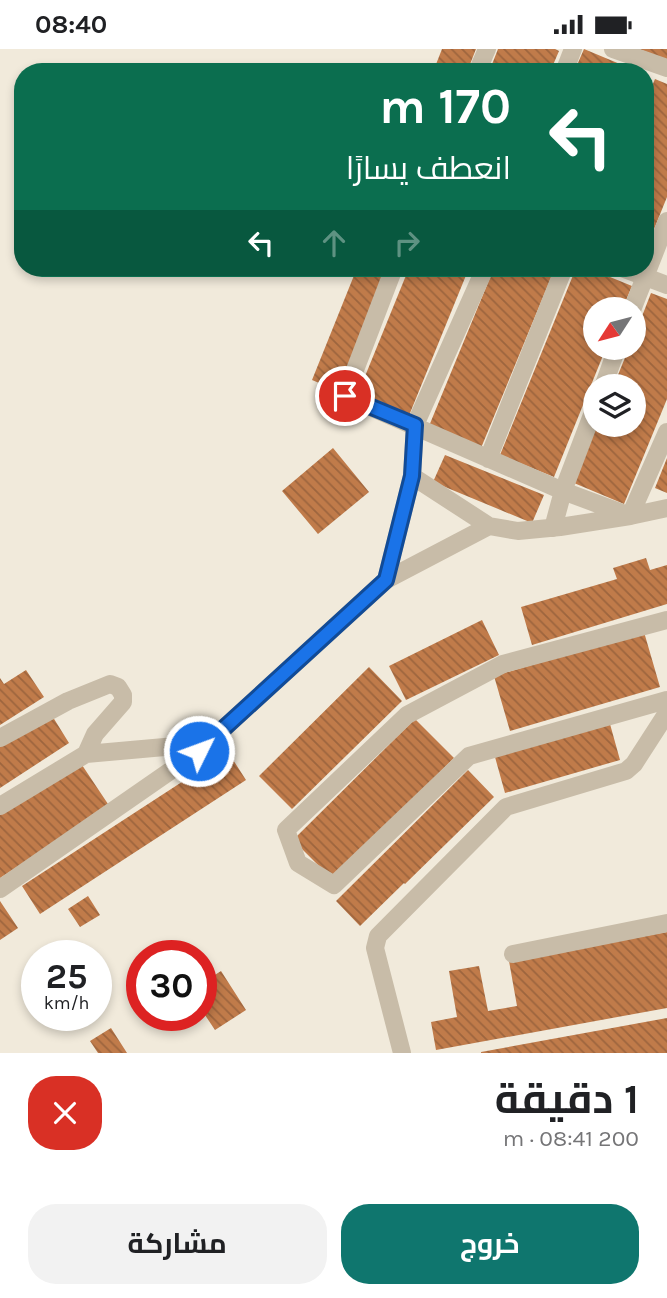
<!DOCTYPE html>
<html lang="ar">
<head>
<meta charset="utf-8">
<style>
  :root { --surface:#fff; --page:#f2f2f2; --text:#202124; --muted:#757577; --accent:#0f766e }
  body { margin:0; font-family:Karla,Cairo,sans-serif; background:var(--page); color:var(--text); direction:rtl; height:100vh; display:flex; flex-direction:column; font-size:26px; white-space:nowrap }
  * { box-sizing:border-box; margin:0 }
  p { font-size:23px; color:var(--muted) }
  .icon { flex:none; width:38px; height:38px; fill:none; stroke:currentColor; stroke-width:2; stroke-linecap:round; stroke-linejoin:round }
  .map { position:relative; height:1004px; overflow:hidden; direction:ltr }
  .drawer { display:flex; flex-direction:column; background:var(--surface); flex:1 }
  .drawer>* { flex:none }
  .hud { position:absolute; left:14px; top:14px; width:640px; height:214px; border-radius:28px; box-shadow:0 4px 10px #0003; direction:rtl; background:#0b6e4f; color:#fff; overflow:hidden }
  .needle { width:46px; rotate:234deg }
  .buttons { position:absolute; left:583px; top:248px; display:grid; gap:14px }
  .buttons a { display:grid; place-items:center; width:63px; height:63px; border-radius:50%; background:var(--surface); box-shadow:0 4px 10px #0003; font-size:35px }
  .speed { position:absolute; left:21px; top:891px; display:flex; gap:14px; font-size:35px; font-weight:700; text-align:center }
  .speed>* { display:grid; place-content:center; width:91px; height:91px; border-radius:50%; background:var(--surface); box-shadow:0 4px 10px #0003; line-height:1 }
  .speed small { font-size:18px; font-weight:400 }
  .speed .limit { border:10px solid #d22; background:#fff; color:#111 }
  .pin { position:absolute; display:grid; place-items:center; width:60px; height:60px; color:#fff; margin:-30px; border:4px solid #fff; border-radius:50%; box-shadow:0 2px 7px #0007 }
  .me { position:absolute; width:77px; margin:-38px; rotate:48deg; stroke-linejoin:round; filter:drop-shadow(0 0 5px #0008) }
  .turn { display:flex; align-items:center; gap:24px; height:147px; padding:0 28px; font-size:32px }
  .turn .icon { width:91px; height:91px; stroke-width:2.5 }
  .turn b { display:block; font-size:49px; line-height:60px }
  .lanes { display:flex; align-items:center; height:66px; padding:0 28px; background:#0003; justify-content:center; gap:35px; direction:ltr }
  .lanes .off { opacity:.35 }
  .round { display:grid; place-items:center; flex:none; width:74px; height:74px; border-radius:28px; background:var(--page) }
  .headline { display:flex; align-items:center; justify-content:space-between; height:119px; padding:0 28px }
  h1 { font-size:42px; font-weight:700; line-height:52px }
  .button { display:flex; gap:14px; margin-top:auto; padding:14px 28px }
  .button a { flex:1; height:80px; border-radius:28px; background:var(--accent); color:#fff; font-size:28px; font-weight:700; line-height:80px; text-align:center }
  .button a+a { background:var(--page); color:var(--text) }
  .status { display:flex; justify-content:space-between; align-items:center; height:49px; padding:0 35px; background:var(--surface); direction:ltr }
  .status svg { height:19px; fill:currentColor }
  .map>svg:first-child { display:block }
</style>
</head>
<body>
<div class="status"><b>08:40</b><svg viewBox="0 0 49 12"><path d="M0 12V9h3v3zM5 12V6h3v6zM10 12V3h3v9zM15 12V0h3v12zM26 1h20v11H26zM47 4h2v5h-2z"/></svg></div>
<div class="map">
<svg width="667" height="1004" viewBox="0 0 667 1004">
  <defs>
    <pattern id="building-back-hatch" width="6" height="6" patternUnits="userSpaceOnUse" patternTransform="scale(1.75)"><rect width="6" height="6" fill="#c07b4a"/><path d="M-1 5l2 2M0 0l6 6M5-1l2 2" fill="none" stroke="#9d653e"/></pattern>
  </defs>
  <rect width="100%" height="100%" fill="#f1eadb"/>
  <path fill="url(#building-back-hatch)" d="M442,0H476L467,23H433Z
    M498,0H555L559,2L550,23H489Z
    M584,0L639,23H574Z
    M639,0H667V11Z
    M655,30L667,35V148L646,200V51Z
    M357,219H388L338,342L312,331Z
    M409,219H469L408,369L357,347Z
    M494,219H555L481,399L429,377Z
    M576,219H588L632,237L622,261H595V299H606L554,428L500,406Z
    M651,244L667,250V350L624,455L574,434L597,376H634V338H613L629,299H634V288Z
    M333,399L369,443L318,485L282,442Z
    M445,406L544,446L532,474L433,433Z
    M667,409V444L655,439Z
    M646,509L650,521L667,516V555L532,596L521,558L617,530L613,519Z
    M482,571L499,606L406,651L389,617Z
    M644,583L660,638L510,682L494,627Z
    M369,618L402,652L292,760L259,727Z
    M26,621L44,648L0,676V629L4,635Z
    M51,665L69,694L0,739V698Z
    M415,670L454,709L332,830L293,791Z
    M610,675L620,711L505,744L495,708Z
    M228,703L246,731L40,865L22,837Z
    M80,713L110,758L0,829V766Z
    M468,721L494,748L405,835L404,834L360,877L336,852Z
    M88,847L100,866L80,878L68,860Z
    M0,852L18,879L0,891Z
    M667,883V959L436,1001L431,973L457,968L449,922L479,917L488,962L517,957L509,912Z
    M221,922L246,961L215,981L201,960V935Z
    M667,969V1004H481V1003Z
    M111,979L127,1004H98L90,992Z"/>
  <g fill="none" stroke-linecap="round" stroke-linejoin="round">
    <path stroke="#c8bca8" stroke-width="18" d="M613,0L667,19
      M477,23L487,0
      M564,23L573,0
      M394,219L345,347L563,442L630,467L667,459
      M485,219L415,376L412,427L489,477L518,482L560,478L630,467L667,383
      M622,219L667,236
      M632,261L667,172
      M603,338L617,299
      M488,410L564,219
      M553,479L563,442L595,358
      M386,531L489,477
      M667,571L503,615L407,666L286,781L298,814L334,836L469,707L667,651
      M0,689L68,652L110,635L118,638L123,646V653L95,685L86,705
      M0,757L86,705L187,696L199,702L386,531L412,427
      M0,840L199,702
      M513,905L667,874
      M402,1004L375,899L378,887L506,758L626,722L634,715L667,664"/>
  </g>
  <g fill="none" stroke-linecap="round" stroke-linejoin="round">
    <defs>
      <path id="route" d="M199,702L386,531L412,427L415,376L345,347"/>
    </defs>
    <use href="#route" stroke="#114b97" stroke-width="18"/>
    <use href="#route" stroke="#1a73e8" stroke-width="12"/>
  </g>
</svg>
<div class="buttons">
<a><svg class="needle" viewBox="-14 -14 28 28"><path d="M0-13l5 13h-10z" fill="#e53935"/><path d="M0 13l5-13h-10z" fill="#757577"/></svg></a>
<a><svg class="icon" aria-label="layers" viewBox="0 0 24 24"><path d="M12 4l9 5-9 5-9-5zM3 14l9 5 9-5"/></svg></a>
</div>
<div class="speed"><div>25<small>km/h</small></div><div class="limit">30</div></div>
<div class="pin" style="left:345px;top:347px;background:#d93025"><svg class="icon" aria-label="arrive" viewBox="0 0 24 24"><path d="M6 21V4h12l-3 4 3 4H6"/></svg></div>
<svg class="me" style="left:199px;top:702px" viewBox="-20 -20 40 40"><circle r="17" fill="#1a73e8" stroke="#fff" stroke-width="3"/><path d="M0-11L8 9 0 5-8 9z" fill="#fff"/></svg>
<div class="hud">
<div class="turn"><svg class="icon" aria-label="left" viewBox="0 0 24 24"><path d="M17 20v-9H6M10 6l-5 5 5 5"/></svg><div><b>170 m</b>انعطف يسارًا</div></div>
<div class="lanes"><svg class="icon" aria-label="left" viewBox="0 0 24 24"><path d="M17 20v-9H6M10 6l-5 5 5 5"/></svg><svg class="icon off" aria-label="ahead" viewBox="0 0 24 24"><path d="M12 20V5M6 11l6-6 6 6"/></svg><svg class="icon off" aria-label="right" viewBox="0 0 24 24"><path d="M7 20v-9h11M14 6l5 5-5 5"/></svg></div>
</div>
</div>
<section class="drawer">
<div class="headline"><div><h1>1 دقيقة</h1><p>200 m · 08:41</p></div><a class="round" style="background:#d93025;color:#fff"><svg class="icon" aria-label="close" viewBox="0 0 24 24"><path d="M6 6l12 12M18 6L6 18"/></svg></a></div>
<div class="button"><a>خروج</a><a>مشاركة</a></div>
</section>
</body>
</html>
